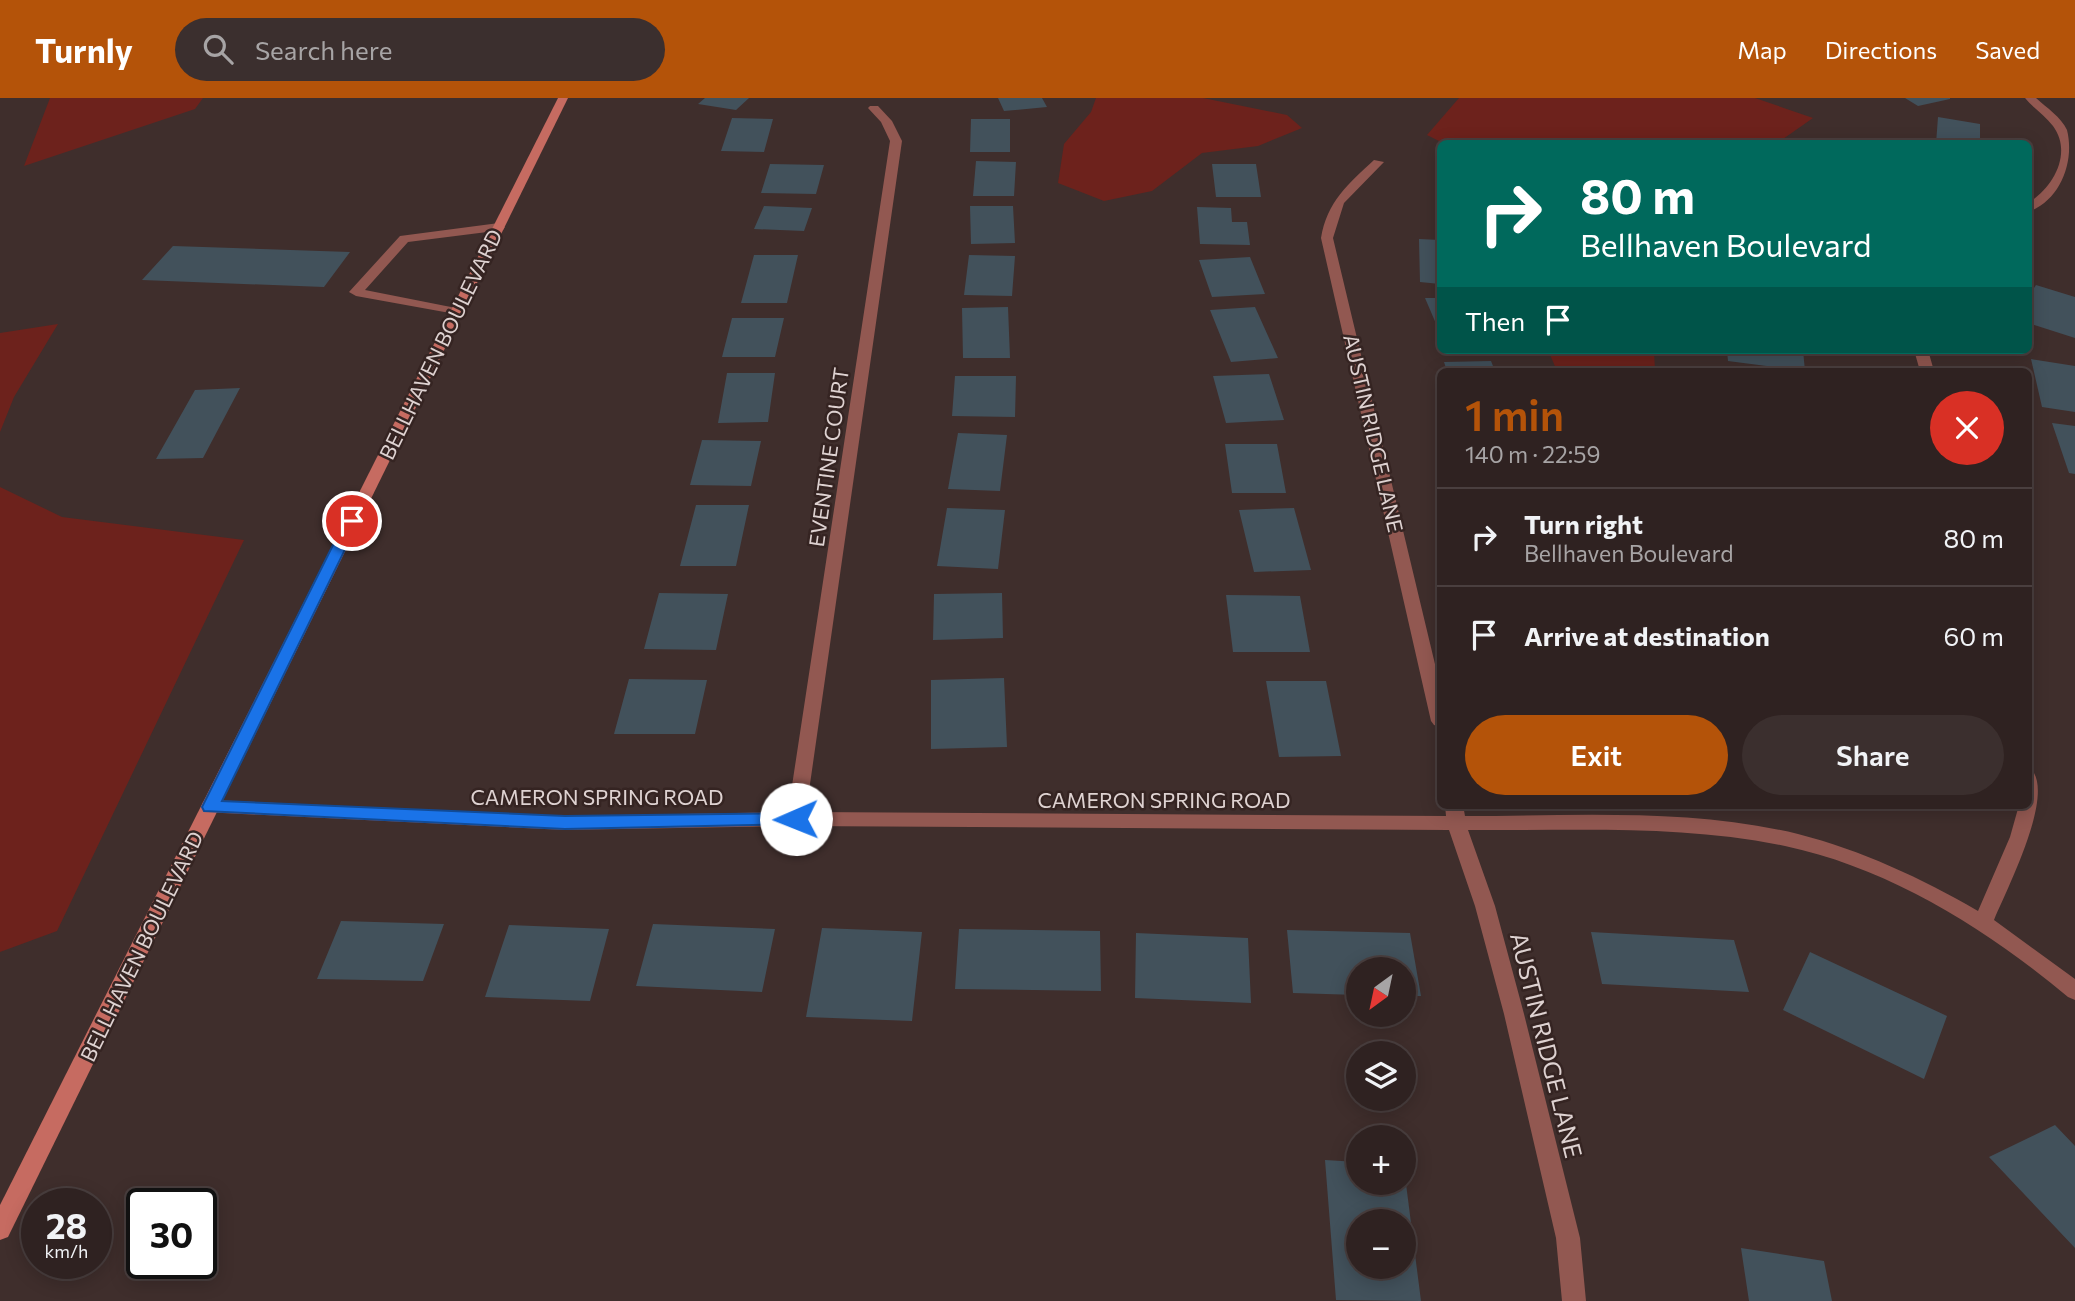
<!DOCTYPE html>
<html lang="en">
<head>
<meta charset="utf-8">
<style>
  :root { --surface:#2f2221; --page:#3b2f2e; --text:#f1f3f6; --muted:#a7a4a5; --line:#4a3f3f; --accent:#b45309 }
  body { margin:0; font-family:Commissioner,sans-serif; background:var(--page); color:var(--text); height:100vh; display:flex; flex-direction:column; font-size:26px; white-space:nowrap }
  * { box-sizing:border-box; margin:0 }
  p { font-size:23px; color:var(--muted) }
  .icon { flex:none; width:38px; height:38px; fill:none; stroke:currentColor; stroke-width:2; stroke-linecap:round; stroke-linejoin:round }
  .map { position:relative; flex:1; overflow:hidden }
  .sheet { position:absolute; left:1437px; top:270px; width:595px; height:441px; display:flex; flex-direction:column; background:var(--surface); border-radius:10px; box-shadow:0 4px 18px #0003,0 0 0 2px var(--line) }
  .sheet>* { flex:none }
  .banner { position:absolute; left:1437px; top:42px; width:595px; height:214px; border-radius:10px; box-shadow:0 4px 18px #0003,0 0 0 2px var(--line); background:#00695c; color:#fff; overflow:hidden }
  .needle { width:46px; rotate:213deg }
  .fabs { position:absolute; left:1346px; top:859px; display:grid; gap:14px }
  .fabs a { display:grid; place-items:center; width:70px; height:70px; border-radius:50%; background:var(--surface); box-shadow:0 4px 18px #0003,0 0 0 2px var(--line); font-size:35px }
  .speed { position:absolute; left:21px; top:1090px; display:flex; gap:14px; font-size:35px; font-weight:700; text-align:center }
  .speed>* { display:grid; place-content:center; width:91px; height:91px; border-radius:50%; background:var(--surface); box-shadow:0 4px 18px #0003,0 0 0 2px var(--line); line-height:1 }
  .speed small { font-size:18px; font-weight:400 }
  .speed .limit { border:4px solid #111; border-radius:10px; background:#fff; color:#111 }
  .pin { position:absolute; display:grid; place-items:center; width:60px; height:60px; color:#fff; margin:-30px; border:4px solid #fff; border-radius:50%; box-shadow:0 2px 7px #0007 }
  .me { position:absolute; width:77px; margin:-38px; rotate:269deg; stroke-linejoin:round; filter:drop-shadow(0 0 5px #0008) }
  .turn { display:flex; align-items:center; gap:24px; height:147px; padding:0 28px; font-size:32px }
  .turn .icon { width:91px; height:91px; stroke-width:2.5 }
  .turn b { display:block; font-size:49px; line-height:60px }
  .then { display:flex; align-items:center; height:66px; padding:0 28px; background:#0003; gap:14px; font-size:26px }
  .round { display:grid; place-items:center; flex:none; width:74px; height:74px; border-radius:37px; background:var(--page) }
  .overview { display:flex; align-items:center; justify-content:space-between; height:119px; padding:0 28px }
  h1 { font-size:42px; font-weight:600; line-height:52px; color:var(--accent) }
  .cta { display:flex; gap:14px; margin-top:auto; padding:14px 28px }
  .cta a { flex:1; height:80px; border-radius:42px; background:var(--accent); color:#fff; font-size:28px; font-weight:600; line-height:80px; text-align:center }
  .cta a+a { background:var(--page); color:var(--text) }
  ul { padding:0; list-style:none }
  li { display:flex; align-items:center; gap:21px; height:98px; padding:0 28px; border-top:2px solid var(--line) }
  li div { flex:1 }
  li b { display:block; font-size:26px }
  li em { font-style:normal }
  header { display:flex; align-items:center; gap:42px; box-sizing:border-box; height:98px; padding:0 35px; background:var(--accent); color:#fff }
  header strong { font-size:33px }
  nav { display:flex; gap:38px; margin-inline-start:auto; font-size:24px }
  .search { width:490px; height:63px; background:var(--page); display:flex; align-items:center; gap:18px; box-sizing:border-box; padding:0 24px; border-radius:38px; color:var(--muted); font-size:26px }
  .map>svg:first-child { display:block }
</style>
</head>
<body>
<header>
<strong>Turnly</strong>
<div class="search"><svg class="icon" aria-label="search" viewBox="0 0 24 24"><circle cx="10" cy="10" r="6"/><path d="M15 15l6 6"/></svg>Search here</div>
<nav><a>Map</a><a>Directions</a><a>Saved</a></nav>
</header>
<div class="map">
<svg width="2075" height="1203" viewBox="0 0 2075 1203">
  <rect width="100%" height="100%" fill="#3f2e2c"/>
  <path fill="#6d221c" d="M50,0H203L195,11L24,68Z
    M1096,0H1203L1287,17L1302,30L1258,48L1202,55L1152,93L1104,103L1058,85L1064,46L1091,14Z
    M1459,0H1755L1813,20L1776,46H1445L1427,37Z
    M58,226L14,299L0,334V235Z
    M1548,252H1654L1655,273H1557Z
    M0,389L62,419L244,442L57,833L0,854Z"/>
  <path fill="#42515b" fill-rule="evenodd" d="M705,0H749L736,12L698,6Z
    M998,0H1042L1047,9L1004,13Z
    M1905,0H1950V1L1918,8Z
    M1938,19L1980,26V46H1936Z
    M732,20L773,21L764,54L721,53Z
    M971,21H1010V54H970Z
    M976,63L1016,64L1014,98H973Z
    M770,66L824,67L816,96L761,95Z
    M1212,66H1256L1261,99H1216Z
    M764,108L812,110L804,133L754,131Z
    M970,108H1013L1015,145L971,146Z
    M1197,109L1231,110L1232,124H1247L1250,147L1200,146Z
    M1419,141L1440,142V186L1420,184Z
    M173,148L350,154L324,189L142,182Z
    M754,157H798L787,205H741Z
    M969,157L1015,158L1012,198L964,197Z
    M1250,159L1265,196L1212,199L1199,162Z
    M2036,187L2075,199V240L2028,225V199Z
    M1425,200H1440V235Z
    M1008,209L1010,260H963L962,210Z
    M1255,209L1278,260L1231,264L1210,212Z
    M732,220H784L775,259H722Z
    M1727,252H1803L1805,273L1728,263Z
    M2031,261L2075,268V314L2042,309Z
    M1491,263L1495,273H1447L1444,264Z
    M727,275H775L768,324L718,325Z
    M1269,276L1284,322L1226,325L1213,278Z
    M955,278H1016L1015,319L952,318Z
    M240,290L203,360L156,361L195,292Z
    M2052,325L2075,328V376L2069,375Z
    M958,335L1007,337L1000,393L948,391Z
    M702,342L761,343L751,388L690,387Z
    M1225,346H1277L1286,395H1232Z
    M696,407H749L736,468H680Z
    M947,410L1005,412L998,471L937,468Z
    M1294,410L1311,472L1254,474L1239,412Z
    M659,495L728,496L716,552L644,551Z
    M1002,495L1003,540L933,542L934,496Z
    M1226,497L1300,498L1310,554H1233Z
    M1004,580L1007,649L931,651V582Z
    M629,581L707,582L695,636H614Z
    M1266,583H1326L1341,658L1279,659Z
    M341,823L444,826L423,883L317,881Z
    M653,826L775,831L762,894L636,888Z
    M509,827L609,831L590,903L485,899Z
    M822,830L922,834L912,923L806,919Z
    M959,831L1100,833L1101,893L955,891Z
    M1287,832L1410,835L1421,898H1404V872H1358V897L1293,895Z
    M1591,834L1734,842L1749,894L1602,886Z
    M1136,835L1248,840L1251,905L1135,900Z
    M1810,854L1947,918L1924,981L1783,912Z
    M2055,1027L2075,1048V1150L1989,1059Z
    M1325,1062L1358,1064V1085H1404L1405,1078L1421,1203L1336,1202ZM1358,1124H1404V1169H1358Z
    M1741,1150L1824,1163L1832,1203H1749Z"/>
  <g fill="none" stroke-linecap="round" stroke-linejoin="round">
    <path fill="#925851" fill-rule="evenodd" d="M499,125L505,129L503,132L408,144L365,192L461,211V217L356,198L349,194L400,138Z"/>
    <path fill="#925851" fill-rule="evenodd" d="M2025,0H2036C2047,10 2061,19 2067,32C2075,64 2060,103 2028,114V105C2053,90 2073,55 2053,28C2045,17 2033,10 2025,0Z
      M870,8H878L892,23L902,43L806,714L1446,718L1445,707H1463L1465,718C1575,718 1690,710 1798,736C1861,752 1921,780 1978,813L2010,739L2019,707H2028V673L2034,675C2051,705 2007,791 1994,822L2075,881V902L2068,899C1987,831 1889,770 1785,748C1681,726 1573,733 1468,732L1495,808L1524,916L1580,1140L1586,1203H1562L1556,1140L1504,916L1475,808L1449,732L796,728L565,732L203,714L201,709L203,704L210,702L565,718L788,714L890,43L881,24L868,10Z
      M1374,62L1384,64L1344,105L1333,140L1440,587V629L1434,627L1431,623L1321,140C1327,104 1348,86 1374,62Z
      M1914,252H1928L1934,273H1920Z"/>
    <path fill="#c66b61" fill-rule="evenodd" d="M558,0H568L8,1139L0,1142V1107Z"/>
  </g>
  <path fill="#1a73e8" stroke="#114b97" stroke-width="2" d="M352,419L359,423L222,703L565,718L796,715L802,716L804,721L802,726L565,731L204,713L202,709L345,423Z"/>
  <g text-anchor="middle" dominant-baseline="central" stroke-width="5" stroke-linejoin="round" paint-order="stroke">
    <g font-size="21" fill="#ded2d1" stroke="#352422">
      <text transform="translate(440 246) rotate(-64)">BELLHAVEN BOULEVARD</text>
      <text transform="translate(1374 335) rotate(77)">AUSTIN RIDGE LANE</text>
      <text transform="translate(828 359) rotate(-82)">EVENTINE COURT</text>
      <text x="597" y="698">CAMERON SPRING ROAD</text>
      <text x="1164" y="701">CAMERON SPRING ROAD</text>
      <text transform="translate(141 848) rotate(-64)">BELLHAVEN BOULEVARD</text>
    </g>
    <g font-size="24" fill="#ded2d1" stroke="#352422">
      <text transform="translate(1547 947) rotate(76)">AUSTIN RIDGE LANE</text>
    </g>
  </g>
</svg>
<div class="fabs">
<a><svg class="needle" viewBox="-14 -14 28 28"><path d="M0-13l5 13h-10z" fill="#e53935"/><path d="M0 13l5-13h-10z" fill="#a7a4a5"/></svg></a>
<a><svg class="icon" aria-label="layers" viewBox="0 0 24 24"><path d="M12 4l9 5-9 5-9-5zM3 14l9 5 9-5"/></svg></a>
<a>+</a>
<a>−</a>
</div>
<div class="speed"><div>28<small>km/h</small></div><div class="limit">30</div></div>
<div class="pin" style="left:352px;top:423px;background:#d93025"><svg class="icon" aria-label="arrive" viewBox="0 0 24 24"><path d="M6 21V4h12l-3 4 3 4H6"/></svg></div>
<svg class="me" style="left:796px;top:721px" viewBox="-20 -20 40 40"><circle r="19" fill="#fff"/><path d="M0-13L10 11 0 6-10 11z" fill="#1a73e8"/></svg>
<div class="banner">
<div class="turn"><svg class="icon" aria-label="right" viewBox="0 0 24 24"><path d="M7 20v-9h11M14 6l5 5-5 5"/></svg><div><b>80 m</b>Bellhaven Boulevard</div></div>
<div class="then">Then<svg class="icon" aria-label="arrive" viewBox="0 0 24 24"><path d="M6 21V4h12l-3 4 3 4H6"/></svg></div>
</div>
<section class="sheet">
<div class="overview"><div><h1>1 min</h1><p>140 m · 22:59</p></div><a class="round" style="background:#d93025;color:#fff"><svg class="icon" aria-label="close" viewBox="0 0 24 24"><path d="M6 6l12 12M18 6L6 18"/></svg></a></div>
<ul>
<li><svg class="icon" aria-label="right" viewBox="0 0 24 24"><path d="M7 20v-9h11M14 6l5 5-5 5"/></svg><div><b>Turn right</b><p>Bellhaven Boulevard</p></div><em>80 m</em></li>
<li><svg class="icon" aria-label="arrive" viewBox="0 0 24 24"><path d="M6 21V4h12l-3 4 3 4H6"/></svg><div><b>Arrive at destination</b></div><em>60 m</em></li>
</ul>
<div class="cta"><a>Exit</a><a>Share</a></div>
</section>
</div>
</body>
</html>
